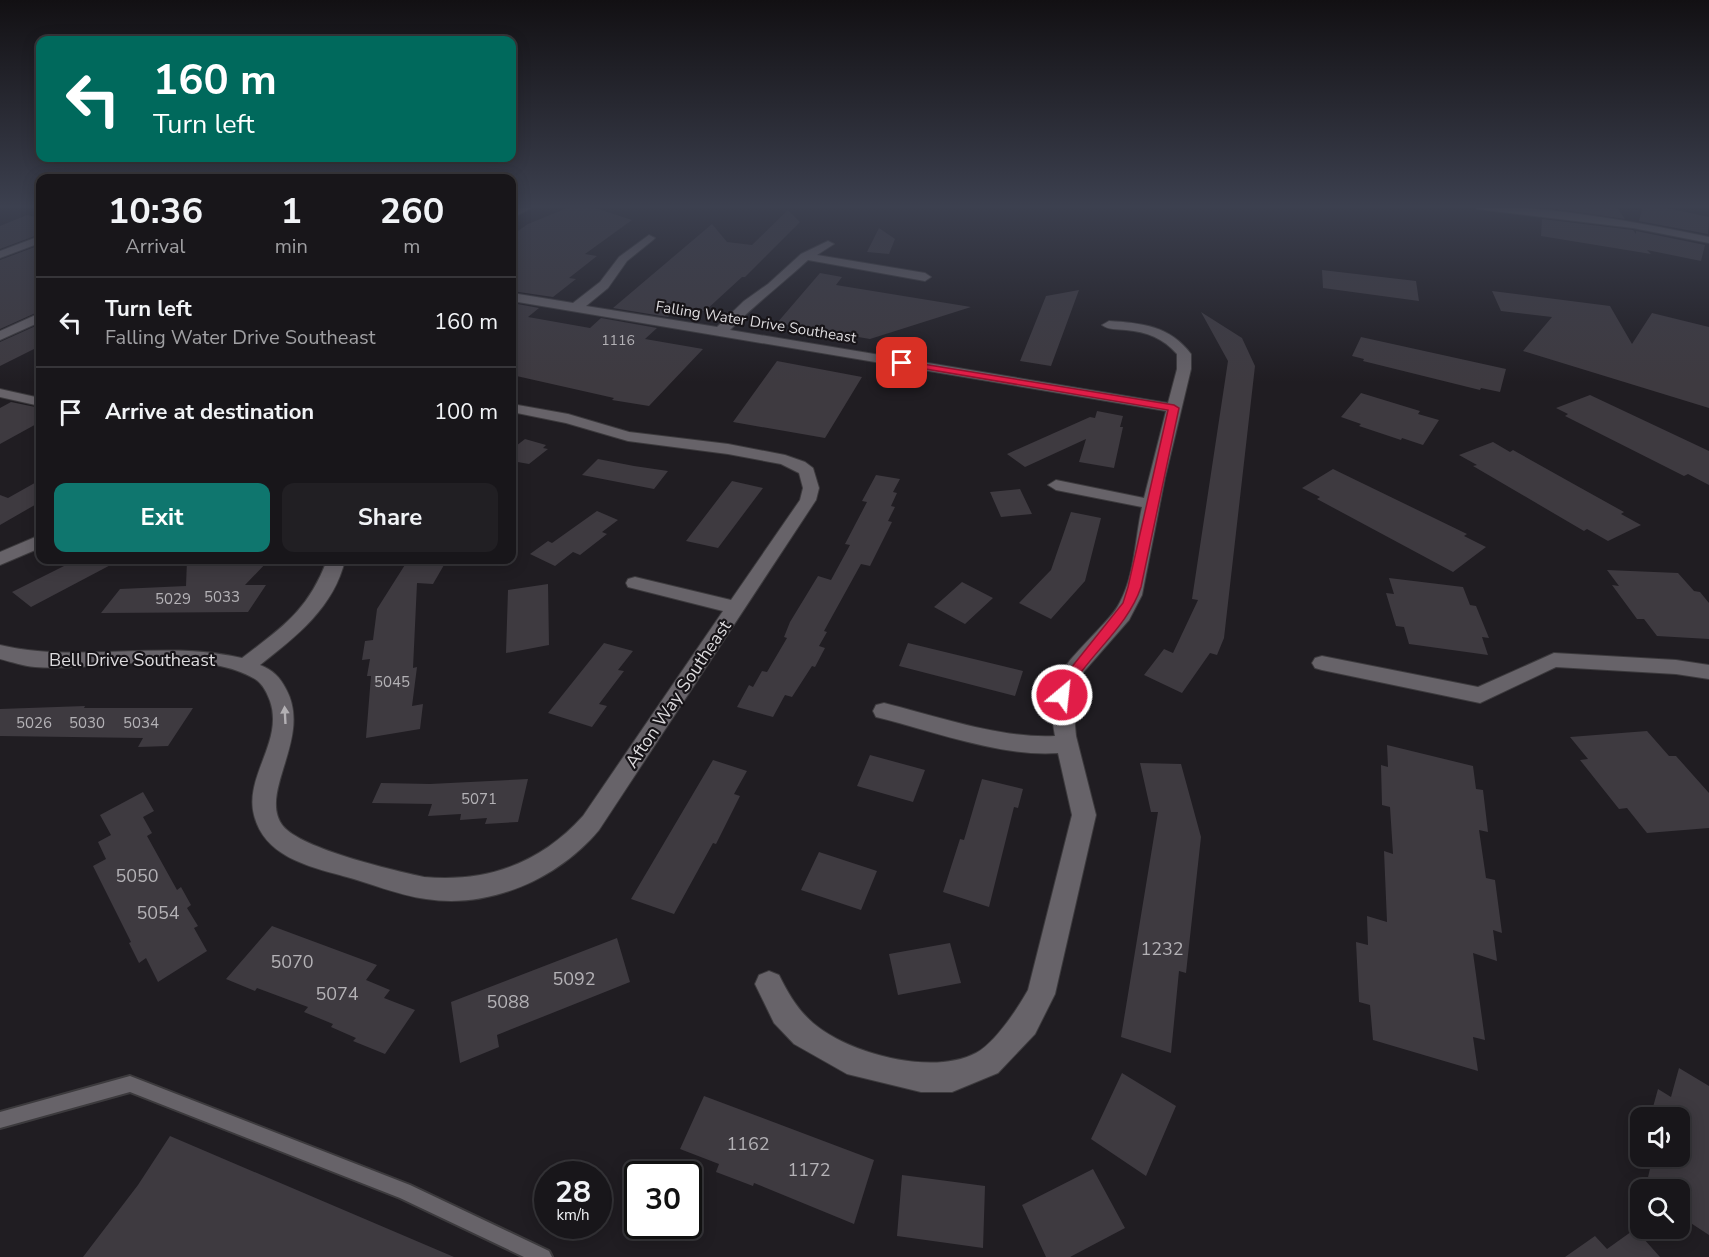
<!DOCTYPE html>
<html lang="en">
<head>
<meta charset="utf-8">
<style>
  :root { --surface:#18161a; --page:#211f23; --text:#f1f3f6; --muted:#9f9fa2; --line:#363539; --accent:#0f766e }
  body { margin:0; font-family:"Nunito Sans",sans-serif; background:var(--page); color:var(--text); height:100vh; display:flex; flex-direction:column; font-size:22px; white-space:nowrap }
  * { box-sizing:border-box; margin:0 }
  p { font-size:20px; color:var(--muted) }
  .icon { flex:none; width:33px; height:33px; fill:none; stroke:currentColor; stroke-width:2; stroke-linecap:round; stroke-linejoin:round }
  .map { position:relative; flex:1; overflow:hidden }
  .side { position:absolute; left:36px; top:174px; width:480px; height:390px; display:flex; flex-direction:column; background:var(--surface); border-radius:12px; box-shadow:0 3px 15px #0003,0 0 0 2px var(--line) }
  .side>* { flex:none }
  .hud { position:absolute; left:36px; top:36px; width:480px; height:126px; border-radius:12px; box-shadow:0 3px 15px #0003,0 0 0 2px var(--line); background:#00695c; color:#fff; overflow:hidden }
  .tools { position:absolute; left:1630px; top:1107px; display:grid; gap:12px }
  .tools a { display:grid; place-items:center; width:60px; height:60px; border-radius:12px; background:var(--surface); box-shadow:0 3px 15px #0003,0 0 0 2px var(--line); font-size:30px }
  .speed { position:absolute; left:534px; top:1161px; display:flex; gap:12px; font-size:30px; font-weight:700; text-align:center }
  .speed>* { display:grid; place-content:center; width:78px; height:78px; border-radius:50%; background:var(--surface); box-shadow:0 3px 15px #0003,0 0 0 2px var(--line); line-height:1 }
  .speed small { font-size:15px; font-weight:400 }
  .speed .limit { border:3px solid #111; border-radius:9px; background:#fff; color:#111 }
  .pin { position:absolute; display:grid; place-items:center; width:51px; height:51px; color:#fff; margin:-26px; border-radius:12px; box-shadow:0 3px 9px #0006 }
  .me { position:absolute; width:66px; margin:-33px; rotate:28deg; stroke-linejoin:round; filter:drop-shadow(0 0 4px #0008) }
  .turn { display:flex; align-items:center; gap:21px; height:126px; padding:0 18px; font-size:27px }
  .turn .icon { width:78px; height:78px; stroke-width:2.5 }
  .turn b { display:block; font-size:42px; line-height:51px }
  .eta { display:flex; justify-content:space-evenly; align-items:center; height:102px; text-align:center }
  .eta b { font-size:36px; font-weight:700; line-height:42px }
  .cta { display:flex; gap:12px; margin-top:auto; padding:12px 18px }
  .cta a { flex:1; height:69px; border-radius:12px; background:var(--accent); color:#fff; font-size:24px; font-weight:700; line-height:69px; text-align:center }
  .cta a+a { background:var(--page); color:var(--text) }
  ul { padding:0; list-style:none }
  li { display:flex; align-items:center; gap:18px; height:90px; padding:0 18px; border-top:2px solid var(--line) }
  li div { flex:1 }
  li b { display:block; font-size:22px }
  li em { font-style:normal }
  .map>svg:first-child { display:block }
</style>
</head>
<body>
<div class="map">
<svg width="1709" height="1257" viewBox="0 0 1709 1257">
  <rect width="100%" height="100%" fill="#201d22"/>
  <path fill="#3e3a40" d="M572,206H589L632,220L585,254L597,256L569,278L576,279L553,297L512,291V235L528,224Z
    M1543,206H1616L1625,219L1543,207Z
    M1643,206H1658L1709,217L1708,234L1639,221Z
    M788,210L800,222L745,277H742L705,311L678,307L668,317L613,308L712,224L727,242L752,245Z
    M27,215L40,218V234L0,249V226Z
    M1542,219L1633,230L1636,234V231L1705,245L1701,261L1647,250L1651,254L1541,236Z
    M879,228L895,239L889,254L867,252Z
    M40,245V311L0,329V260Z
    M1322,270L1416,281L1419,301L1323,288Z
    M820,273L842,277L836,285L971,307L870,339L777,323Z
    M1079,290L1051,366L1020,361L1046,296Z
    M1492,291L1610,306L1632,344L1652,313L1709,327V408L1523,351L1552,317L1501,311Z
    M512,303L539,308L528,317L590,328L601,318L657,328L645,339L703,349L649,406L612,400L614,398L512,375Z
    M1201,312L1242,338L1255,366L1224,638L1217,655L1210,653L1182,693L1144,675L1164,649L1173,653L1198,600L1192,599L1228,361Z
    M40,324V346L0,366V342Z
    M1361,337L1506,369L1500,392L1481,388L1480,390L1363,361L1364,359L1352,356Z
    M777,361L862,377L825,438L733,422Z
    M1361,393L1420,411L1418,414L1439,420L1423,445L1402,438L1401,440L1359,426L1361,424L1341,417Z
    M1590,395L1709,451V485L1688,474L1684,476L1565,416L1568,414L1556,408Z
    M11,402L40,408V422L0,444V408Z
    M1097,411L1123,416L1120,427H1123L1114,468L1079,462L1086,439L1025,467L1007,454L1090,417L1095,418Z
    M525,439L546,445L543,448L548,449L529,464L512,461V449Z
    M1493,442L1510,452L1513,450L1579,487L1624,512L1621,514L1641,525L1608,541L1587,529L1584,531L1473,466L1477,465L1459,455Z
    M598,459L634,466L668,471L654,489L582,475Z
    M1333,469L1467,534L1464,536L1486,547L1453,572L1317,499L1320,497L1302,488Z
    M876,475L900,479L893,492L897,493L891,506L895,507L888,521L892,522L870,566L861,564L824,631L827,632L819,646L825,648L815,667L812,666L792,697L785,695L773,717L737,707L749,685L753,687L762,671L767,672L787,638L784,637L790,622L818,576L831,580L850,545L845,544L867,502L862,501Z
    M40,480V502L0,525V495L8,498Z
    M732,481L763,488L718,548L686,541Z
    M1020,489L1032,514L1001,517L990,492Z
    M597,511L618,520L602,532L607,534L580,555L573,552L555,566L530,554L548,541L552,543Z
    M1071,512L1101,518L1085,581L1051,619L1019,603L1051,570Z
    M76,560H120L31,607L12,592Z
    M187,560H269L245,585H266L248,612L101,613L120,589L186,586Z
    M408,560H444L440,565H444L433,584L417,583L413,668L417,667L412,706L423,704L420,729L366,738L371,676H367L370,659L362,660L365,641L373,640L377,609Z
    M1607,570L1678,573L1694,591L1700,592L1709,603V639L1657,636L1644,619H1637L1612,585L1619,586Z
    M1389,578L1463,587L1470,605L1476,606L1489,638L1482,637L1488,655L1409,644L1404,627L1396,626L1386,593L1394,594Z
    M962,582L993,598L965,624L934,607Z
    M548,584L549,645L506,653L508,590Z
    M604,643L633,651L618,670L624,671L599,704L607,706L592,727L548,713Z
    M908,643L1023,671L1015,696L899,666Z
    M85,706L84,708H193L168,746L138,747L143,738L0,736V709Z
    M1647,731L1669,756H1676L1709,793V828L1647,833L1627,808L1619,809L1580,760L1588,759L1570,737Z
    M1387,745L1473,766L1476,789L1483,790L1488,832L1479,830L1486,878L1495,880L1502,933L1493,930L1497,961L1473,953L1485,1040L1473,1037L1478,1071L1373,1040L1370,1005L1359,1002L1356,942L1368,945L1367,916L1387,922L1384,851L1393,854L1390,807L1382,805L1381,765L1388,767Z
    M870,755L925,770L913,802L857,786Z
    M713,760L747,771L734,794L740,796L716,844L713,843L674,914L631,899Z
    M1140,763L1181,764L1201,837L1186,973L1179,971L1171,1053L1121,1037L1158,812H1151Z
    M528,779L518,822L485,824L487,818L460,820L461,814L428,816L432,804L372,803L381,783L430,784Z
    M982,779L1023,789L1018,808L1014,807L989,907L943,892L960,839L964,840Z
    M143,792L154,811L143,817L152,833L147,836L177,890L181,887L191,905L187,908L198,926L194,928L207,951L158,982L146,958L139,963L129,943L131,942L93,866L106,859L98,842L111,835L100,815Z
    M819,852L877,871L861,910L801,890Z
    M272,926L377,965L366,980L390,990L384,998L415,1010L385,1054L353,1041L356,1038L331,1027L333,1024L304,1012L308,1007L257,988L255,991L226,979Z
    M617,938L630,982L497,1035L499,1047L460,1063L451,1002Z
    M950,943L961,983L898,995L889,954Z
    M1679,1068L1709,1086V1235L1680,1216V1198L1692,1190H1645L1653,1156H1680V1118H1650L1658,1089L1671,1097Z
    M1122,1073L1176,1106L1146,1176L1091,1139Z
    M704,1096L874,1160L854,1224L754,1183L753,1186L716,1172L719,1164L680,1149Z
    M170,1136L454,1257H83L138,1185Z
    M1093,1169L1125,1228L1070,1257H1046L1022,1205Z
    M902,1175L985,1186L983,1248L897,1236Z
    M1635,1229L1660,1257H1565L1595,1236L1607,1249Z"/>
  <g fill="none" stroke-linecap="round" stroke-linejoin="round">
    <defs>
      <path id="lane" d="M130,1076L410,1185L549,1251L552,1257H524L400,1198L130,1092L0,1128V1112Z"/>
      <path id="street" d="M32,206H40V210L33,208Z
        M521,206H535L512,218V211Z
        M1472,206C1551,206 1631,221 1709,237V243L1633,228L1477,209Z
        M649,235L655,238L653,240L627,261L608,288L586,306L717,327L744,301L768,284L801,254L828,241L834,244L817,255L925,273L931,277L925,281L808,260C782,284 754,305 730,330L1168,403L1177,369V354C1163,338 1147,332 1126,330C1117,329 1108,330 1102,325L1109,321C1142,323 1170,326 1191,354V369L1165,478L1142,595L1129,620L1080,676L1072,695L1076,736L1096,815L1055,994L1035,1034L998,1073L952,1092H921L847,1074L794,1044L774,1023L755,984L759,975L769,971L779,975C788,993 797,1009 813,1023C849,1054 933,1076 976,1053C995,1043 1018,1008 1028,990L1072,815L1058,753C1002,757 939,733 884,719L876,717L873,711L876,705L884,703C936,716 1002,739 1055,736C1045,682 1061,669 1097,631C1105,622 1115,613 1120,602C1135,574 1135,538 1142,507L1056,490L1048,485L1056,480L1144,498L1166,411L512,301V293L573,303L600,282L619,257Z
        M40,236V243L0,258V251Z
        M40,313V322L0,340V331Z
        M0,389L40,398V406L0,397Z
        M512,404L568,414L629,432L728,444L785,455L805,462L813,468L819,488L816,500L599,830C558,879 490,909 426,899C397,895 370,883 343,876C307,866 264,856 254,815C244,776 284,741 270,701C267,693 263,684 255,679C197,645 100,672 35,667C23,666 12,662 0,659V645C79,664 160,639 242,658C284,626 308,610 327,560H345C334,607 297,636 260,665C273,670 280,677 286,689C313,738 257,793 283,826C302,849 392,870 424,877C486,883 541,863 583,816L723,611L628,587L626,583L628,579L635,577L731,600L800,500L803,488L799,473L781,464L728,454L628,441L566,423L512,412Z
        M40,535V548L0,565V552Z
        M1554,653L1676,660L1709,665V679L1676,674L1556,667L1480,703L1322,670L1315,668L1312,663L1315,658L1322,656L1478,687Z"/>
    </defs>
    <use href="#lane" stroke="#3c3a3d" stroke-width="4"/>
    <use href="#street" stroke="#3c3a3d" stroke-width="2"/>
    <use href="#lane" fill="#676369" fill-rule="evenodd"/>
    <use href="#street" fill="#676369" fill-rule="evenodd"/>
  </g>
  <defs><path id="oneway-solid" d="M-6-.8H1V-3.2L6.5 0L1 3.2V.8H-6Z" transform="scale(1.5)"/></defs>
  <use fill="#b3b0b4" href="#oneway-solid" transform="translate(285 715) rotate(-93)"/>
  <linearGradient id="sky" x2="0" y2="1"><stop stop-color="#121013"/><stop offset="0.54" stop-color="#3c404f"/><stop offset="1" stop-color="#3c404f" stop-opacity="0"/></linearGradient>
  <rect width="1709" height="382" fill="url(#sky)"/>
  <path fill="#e11d48" stroke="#92132f" stroke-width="1.5" d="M898,360L1174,405L1179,408L1141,587C1130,620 1103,643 1082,671C1075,680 1072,689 1067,699H1057L1054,695L1059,683L1123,603L1128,587L1168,410L902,365L897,363Z"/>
  <g text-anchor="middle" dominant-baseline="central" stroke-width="4.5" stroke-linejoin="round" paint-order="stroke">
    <g font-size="14" fill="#b4b2b6">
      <text x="618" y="340">1116</text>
    </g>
    <g font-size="15" fill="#dcdadd" stroke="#171418">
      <text transform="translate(756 322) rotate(9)">Falling Water Drive Southeast</text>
    </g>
    <g font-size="15" fill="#b4b2b6">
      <text x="222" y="597">5033</text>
      <text x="173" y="599">5029</text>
      <text x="392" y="682">5045</text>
      <text x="34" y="723">5026</text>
      <text x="87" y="723">5030</text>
      <text x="141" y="723">5034</text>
      <text x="479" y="799">5071</text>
    </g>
    <g font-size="18" fill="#dcdadd" stroke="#171418">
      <text x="132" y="660">Bell Drive Southeast</text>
      <text transform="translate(678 694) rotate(-56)">Afton Way Southeast</text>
    </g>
    <g font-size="18" fill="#b4b2b6">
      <text x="137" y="876">5050</text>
      <text x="158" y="913">5054</text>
      <text x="1162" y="949">1232</text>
      <text x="292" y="962">5070</text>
      <text x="574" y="979">5092</text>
      <text x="337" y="994">5074</text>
      <text x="508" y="1002">5088</text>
      <text x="748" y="1144">1162</text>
      <text x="809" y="1170">1172</text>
    </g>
  </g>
</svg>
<div class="tools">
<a><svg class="icon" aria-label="sound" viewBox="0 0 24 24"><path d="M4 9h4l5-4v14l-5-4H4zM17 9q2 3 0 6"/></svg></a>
<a><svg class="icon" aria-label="search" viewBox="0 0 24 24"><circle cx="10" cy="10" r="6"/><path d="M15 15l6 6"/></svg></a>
</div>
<div class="speed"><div>28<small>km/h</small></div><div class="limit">30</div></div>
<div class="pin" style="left:902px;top:363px;background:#d93025"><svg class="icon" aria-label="arrive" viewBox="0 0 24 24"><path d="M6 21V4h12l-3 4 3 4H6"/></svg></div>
<svg class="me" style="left:1062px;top:695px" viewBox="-20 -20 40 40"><circle r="17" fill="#e11d48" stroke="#fff" stroke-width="3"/><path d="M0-11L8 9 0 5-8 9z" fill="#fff"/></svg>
<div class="hud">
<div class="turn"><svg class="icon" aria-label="left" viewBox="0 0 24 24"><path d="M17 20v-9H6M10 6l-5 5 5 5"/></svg><div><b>160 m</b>Turn left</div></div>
</div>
<section class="side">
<div class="eta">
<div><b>10:36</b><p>Arrival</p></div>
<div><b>1</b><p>min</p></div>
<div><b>260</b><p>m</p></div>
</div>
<ul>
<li><svg class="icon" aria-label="left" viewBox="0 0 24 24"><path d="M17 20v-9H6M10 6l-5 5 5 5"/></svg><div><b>Turn left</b><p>Falling Water Drive Southeast</p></div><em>160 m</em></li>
<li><svg class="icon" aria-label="arrive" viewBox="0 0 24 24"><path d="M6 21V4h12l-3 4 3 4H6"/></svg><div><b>Arrive at destination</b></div><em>100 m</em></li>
</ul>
<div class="cta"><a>Exit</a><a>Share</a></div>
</section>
</div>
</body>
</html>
